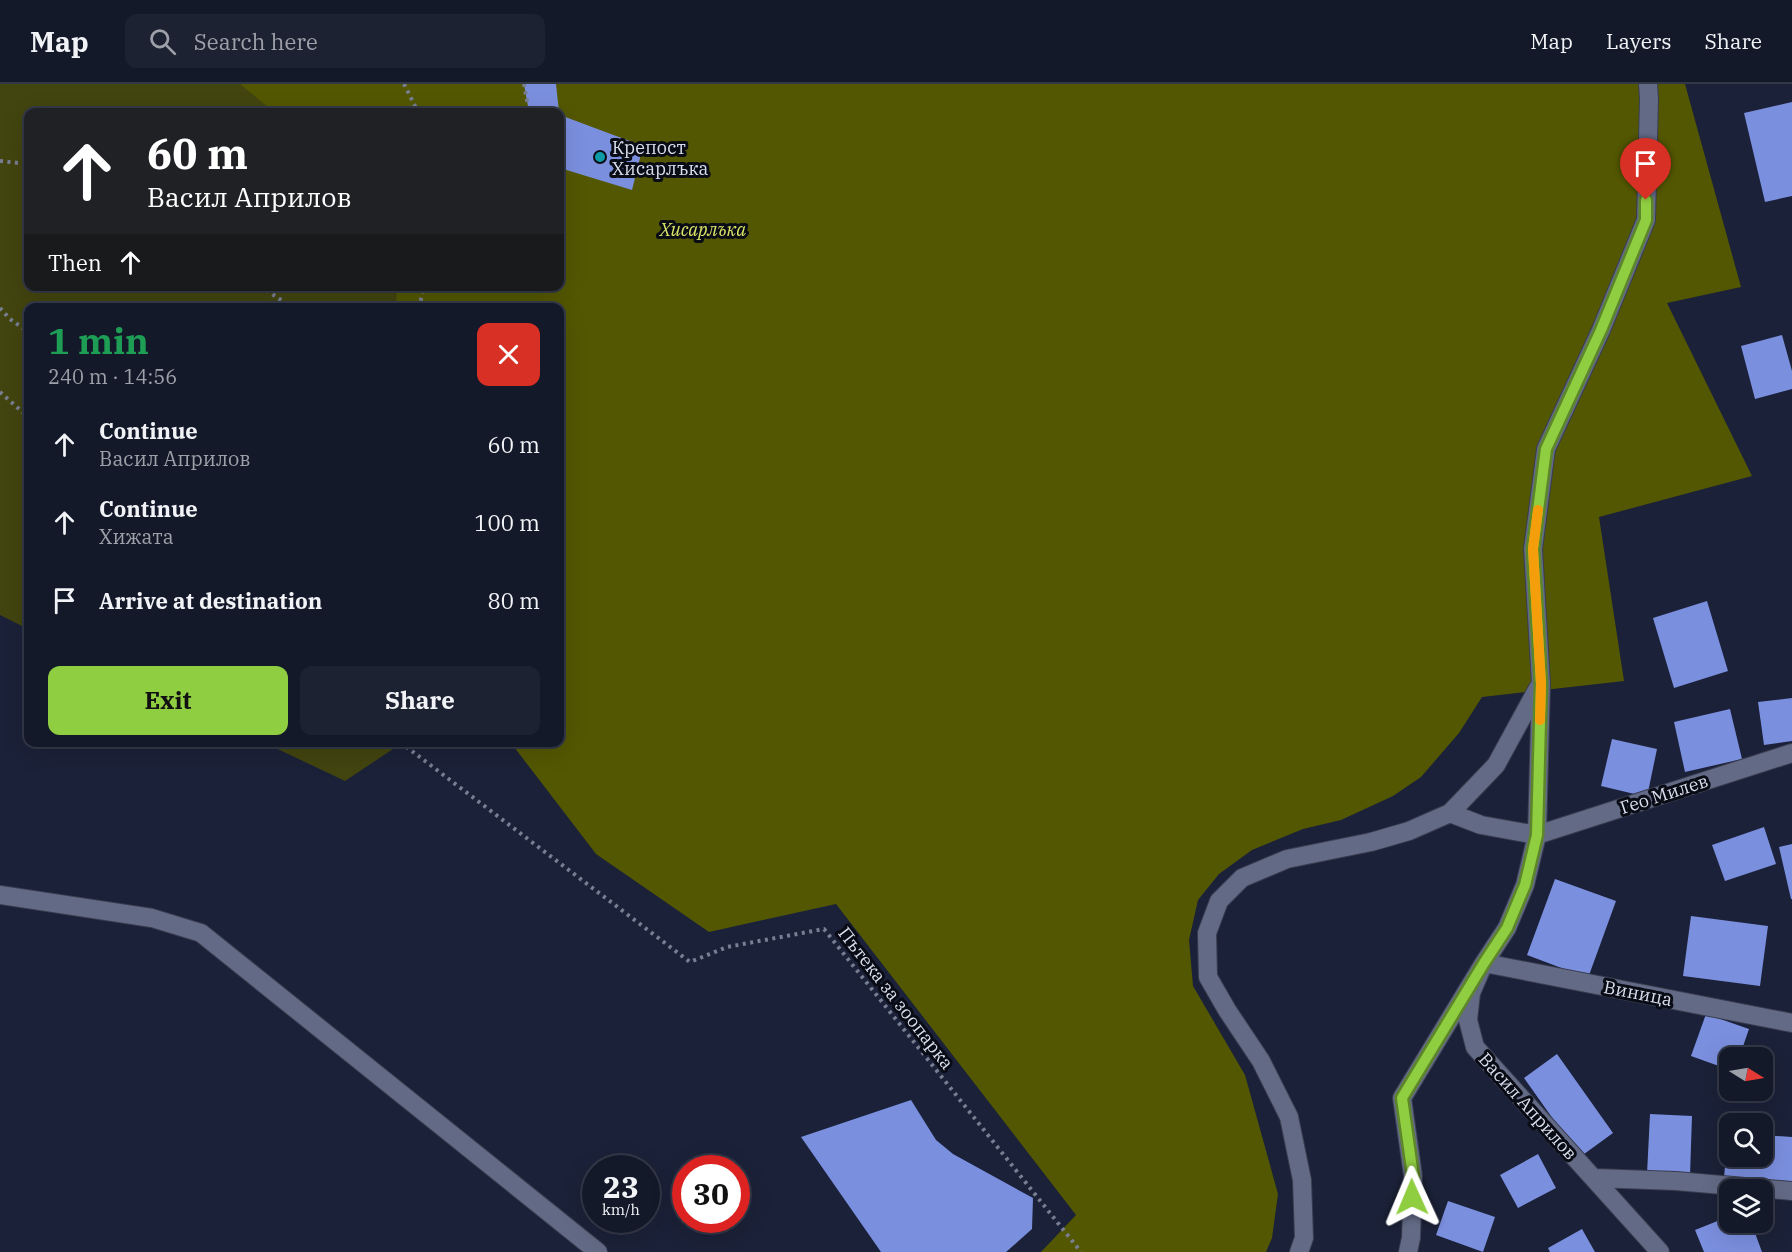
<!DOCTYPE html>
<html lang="en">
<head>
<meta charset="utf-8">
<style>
  :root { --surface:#14192a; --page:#1d2232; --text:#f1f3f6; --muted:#9da0a8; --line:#333847; --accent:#8fcd41 }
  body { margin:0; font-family:"IBM Plex Serif",serif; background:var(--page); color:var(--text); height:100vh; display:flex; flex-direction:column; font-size:22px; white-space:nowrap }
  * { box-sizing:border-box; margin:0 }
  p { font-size:20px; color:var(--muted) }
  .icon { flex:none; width:33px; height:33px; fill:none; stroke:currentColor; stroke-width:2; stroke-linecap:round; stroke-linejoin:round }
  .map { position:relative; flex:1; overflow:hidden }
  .drawer { position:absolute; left:24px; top:219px; width:540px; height:444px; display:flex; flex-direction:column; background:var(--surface); border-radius:12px; box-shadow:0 6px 24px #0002,0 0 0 2px var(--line) }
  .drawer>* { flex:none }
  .banner { position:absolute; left:24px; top:24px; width:540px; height:183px; border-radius:12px; box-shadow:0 6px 24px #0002,0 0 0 2px var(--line); background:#202124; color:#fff; overflow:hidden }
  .needle { width:39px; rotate:101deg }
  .fabs { position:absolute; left:1719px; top:963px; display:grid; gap:12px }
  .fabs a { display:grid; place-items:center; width:54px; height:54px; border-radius:12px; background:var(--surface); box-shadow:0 6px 24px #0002,0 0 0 2px var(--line); font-size:30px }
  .speed { position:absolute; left:582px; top:1071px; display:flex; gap:12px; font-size:30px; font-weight:700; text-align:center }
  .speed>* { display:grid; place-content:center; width:78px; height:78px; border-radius:50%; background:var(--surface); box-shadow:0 6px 24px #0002,0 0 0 2px var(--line); line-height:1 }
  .speed small { font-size:15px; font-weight:400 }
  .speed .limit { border:9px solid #d22; background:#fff; color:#111 }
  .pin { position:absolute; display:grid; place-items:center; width:51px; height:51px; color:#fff; margin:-62px -26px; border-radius:50% 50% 50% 0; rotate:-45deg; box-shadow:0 0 6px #0007 }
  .pin .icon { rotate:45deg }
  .me { position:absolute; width:66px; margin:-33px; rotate:359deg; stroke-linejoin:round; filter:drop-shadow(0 0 4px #0008) }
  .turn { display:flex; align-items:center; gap:21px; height:126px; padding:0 24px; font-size:27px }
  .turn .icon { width:78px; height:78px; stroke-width:2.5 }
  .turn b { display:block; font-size:42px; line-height:51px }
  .then { display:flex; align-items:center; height:57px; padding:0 24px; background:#0003; gap:12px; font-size:22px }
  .round { display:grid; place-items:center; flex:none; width:63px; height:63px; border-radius:12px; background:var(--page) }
  .overview { display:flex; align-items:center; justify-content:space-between; height:102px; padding:0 24px }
  h1 { font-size:36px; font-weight:800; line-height:45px; color:#1e9e55 }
  .primary-button { display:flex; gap:12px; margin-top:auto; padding:12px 24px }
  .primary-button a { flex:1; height:69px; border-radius:12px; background:var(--accent); color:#111; font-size:24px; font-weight:800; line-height:69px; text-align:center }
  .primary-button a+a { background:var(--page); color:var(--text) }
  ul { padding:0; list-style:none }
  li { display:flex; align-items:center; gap:18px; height:78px; padding:0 24px }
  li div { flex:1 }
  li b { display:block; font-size:22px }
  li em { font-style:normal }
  header { display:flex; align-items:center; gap:36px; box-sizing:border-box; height:84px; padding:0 30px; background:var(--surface); border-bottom:2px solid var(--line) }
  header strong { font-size:28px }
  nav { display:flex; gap:33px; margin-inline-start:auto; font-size:21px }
  .search { width:420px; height:54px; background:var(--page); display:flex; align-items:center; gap:15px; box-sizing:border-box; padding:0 21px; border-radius:12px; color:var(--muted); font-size:22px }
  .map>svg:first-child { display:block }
</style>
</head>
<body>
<header>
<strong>Map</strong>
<div class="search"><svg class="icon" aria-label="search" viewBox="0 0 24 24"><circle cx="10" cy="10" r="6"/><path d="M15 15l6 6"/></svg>Search here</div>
<nav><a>Map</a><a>Layers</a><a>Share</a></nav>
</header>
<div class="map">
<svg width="1792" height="1168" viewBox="0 0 1792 1168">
  <rect width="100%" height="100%" fill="#1b2138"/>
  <path fill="#42450f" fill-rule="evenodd" d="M0,0H941L560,224H28V545L0,531ZM28,28H560V202H28Z
    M265,659H402L345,697Z"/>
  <path fill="#535702" d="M240,0H1685L1741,203L1667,219L1752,392L1599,433L1624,597L1482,613L1459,649L1421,693L1393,712L1341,736L1303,745L1252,766L1219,790L1198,816L1189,856L1193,902L1245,991L1278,1110L1272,1154L1266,1168H1041L1076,1131L836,820L709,848L596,770L511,659L560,658V224L396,223L397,203L560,202V28H274Z"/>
  <path fill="#7b8fdf" d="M524,0H556L559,28H529Z
    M1792,18V112L1765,118L1744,29Z
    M560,31L643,62L632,106L560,84Z
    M1782,251L1792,287V305L1755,315L1741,262Z
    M1707,517L1728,587L1674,604L1653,534Z
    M1792,614V657L1764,661L1758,618Z
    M1730,625L1742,675L1685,688L1674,638Z
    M1612,655L1657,665L1647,713L1601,702Z
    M1764,743L1776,780L1725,797L1712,761Z
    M1792,760V815H1791L1779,763Z
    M1555,795L1616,817L1588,894L1527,871Z
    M1691,832L1768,842L1760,902L1683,892Z
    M1706,930L1749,945L1739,974H1730V986L1691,972Z
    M1557,970L1613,1049L1580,1073L1524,994Z
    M911,1016L936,1056L953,1070L1033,1114L1032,1145L1006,1168H881L801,1053Z
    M1650,1030L1692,1032L1690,1092L1647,1090Z
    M1762,1051L1792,1053V1098L1724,1093L1728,1053H1730V1072H1762Z
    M1538,1070L1556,1104L1518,1124L1500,1091Z
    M1448,1117L1495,1133L1483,1168L1436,1151Z
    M1730,1132V1138H1751L1762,1168H1704L1695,1146Z
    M1582,1145L1595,1168H1550L1548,1164Z"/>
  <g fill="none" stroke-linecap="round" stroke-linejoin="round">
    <defs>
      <path id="minor" d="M1648,0L1649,15L1646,136L1601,246L1546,365L1533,465L1541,600L1537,751L1525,801L1507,844L1484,879L1471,909L1468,936L1475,963L1660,1168
        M1450,729L1481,741L1537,751L1792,669
        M0,811L152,834L201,849L598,1168
        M1595,1094L1676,1097L1792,1107
        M1299,1168L1304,1154L1302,1096L1289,1033L1261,977L1227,926L1208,893L1207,849L1219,817L1242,794L1287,775L1371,758L1409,747L1450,729L1496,681L1538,604
        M1408,1168L1411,1154L1413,1092L1402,1014L1484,879L1792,939"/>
    </defs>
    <use href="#minor" stroke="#393d50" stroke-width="20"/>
    <path stroke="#797f92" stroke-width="4" stroke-dasharray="3 4.5" stroke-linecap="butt" d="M404,0L418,28
      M524,0L529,28
      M0,77L28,80
      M260,202L293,224
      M0,224L10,235L28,248
      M419,224L424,202
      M0,308L28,333
      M400,658L690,878L727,863L824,845L1081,1168"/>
    <use href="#minor" stroke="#636a85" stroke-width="18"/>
  </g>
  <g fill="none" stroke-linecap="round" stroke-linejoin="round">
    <defs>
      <path id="route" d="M1412,1113L1413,1092L1402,1014L1484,879L1507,844L1525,801L1537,751L1541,600L1533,465L1546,365L1601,246L1646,136V116"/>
    </defs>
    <use href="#route" stroke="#5d852a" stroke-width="15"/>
    <use href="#route" stroke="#8fcd41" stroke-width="10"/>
    <path stroke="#f59e0b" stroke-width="10" d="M1538,426L1533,465L1541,600L1540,636"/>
  </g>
  <circle fill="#0f9aa8" stroke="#090b15" stroke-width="2" cx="600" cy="73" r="6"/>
  <g text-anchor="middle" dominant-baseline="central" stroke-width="6" stroke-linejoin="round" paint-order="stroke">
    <g font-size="18" fill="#d9deed" stroke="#090b15" text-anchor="start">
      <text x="612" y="63">Крепост<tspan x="612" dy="21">Хисарлъка</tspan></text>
    </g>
    <g font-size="18" font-style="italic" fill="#dce667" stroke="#090b15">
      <text x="703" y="145">Хисарлъка</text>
    </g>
    <g font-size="18" fill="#d9deed" stroke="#090b15">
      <text transform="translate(1664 710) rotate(-18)">Гео Милев</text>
      <text transform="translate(1638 909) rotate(11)">Виница</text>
      <text transform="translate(896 914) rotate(52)">Пътека за зоопарка</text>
      <text transform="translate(1528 1022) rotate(48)">Васил Априлов</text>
    </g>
  </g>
</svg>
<div class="fabs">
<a><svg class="needle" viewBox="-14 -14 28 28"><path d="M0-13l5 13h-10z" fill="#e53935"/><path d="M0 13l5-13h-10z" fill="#9da0a8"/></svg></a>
<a><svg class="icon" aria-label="search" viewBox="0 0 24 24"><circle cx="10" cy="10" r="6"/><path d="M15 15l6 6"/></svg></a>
<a><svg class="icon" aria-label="layers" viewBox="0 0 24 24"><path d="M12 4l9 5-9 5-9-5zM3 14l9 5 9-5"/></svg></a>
</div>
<div class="speed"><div>23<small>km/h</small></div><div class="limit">30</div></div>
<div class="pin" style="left:1646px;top:116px;background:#d93025"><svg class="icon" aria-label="arrive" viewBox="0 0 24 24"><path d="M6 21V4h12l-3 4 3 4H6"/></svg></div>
<svg class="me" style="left:1412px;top:1113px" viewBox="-20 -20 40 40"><path d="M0-17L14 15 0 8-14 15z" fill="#8fcd41" stroke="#fff" stroke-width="4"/></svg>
<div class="banner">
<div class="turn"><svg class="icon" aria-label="ahead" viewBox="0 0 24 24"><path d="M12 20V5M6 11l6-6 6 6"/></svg><div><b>60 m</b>Васил Априлов</div></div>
<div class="then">Then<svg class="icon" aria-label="ahead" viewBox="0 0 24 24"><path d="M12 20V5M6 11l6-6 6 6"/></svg></div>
</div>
<section class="drawer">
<div class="overview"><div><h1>1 min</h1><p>240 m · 14:56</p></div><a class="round" style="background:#d93025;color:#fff"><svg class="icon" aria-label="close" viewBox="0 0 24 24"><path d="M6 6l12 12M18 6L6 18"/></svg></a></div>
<ul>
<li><svg class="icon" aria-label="ahead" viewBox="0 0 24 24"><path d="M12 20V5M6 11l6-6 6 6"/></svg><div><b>Continue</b><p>Васил Априлов</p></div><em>60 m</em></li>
<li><svg class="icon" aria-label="ahead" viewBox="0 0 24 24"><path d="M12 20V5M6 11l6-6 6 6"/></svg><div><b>Continue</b><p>Хижата</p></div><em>100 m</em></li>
<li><svg class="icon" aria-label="arrive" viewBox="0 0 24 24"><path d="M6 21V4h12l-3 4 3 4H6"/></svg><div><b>Arrive at destination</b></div><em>80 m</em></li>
</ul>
<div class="primary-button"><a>Exit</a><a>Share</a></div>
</section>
</div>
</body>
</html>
